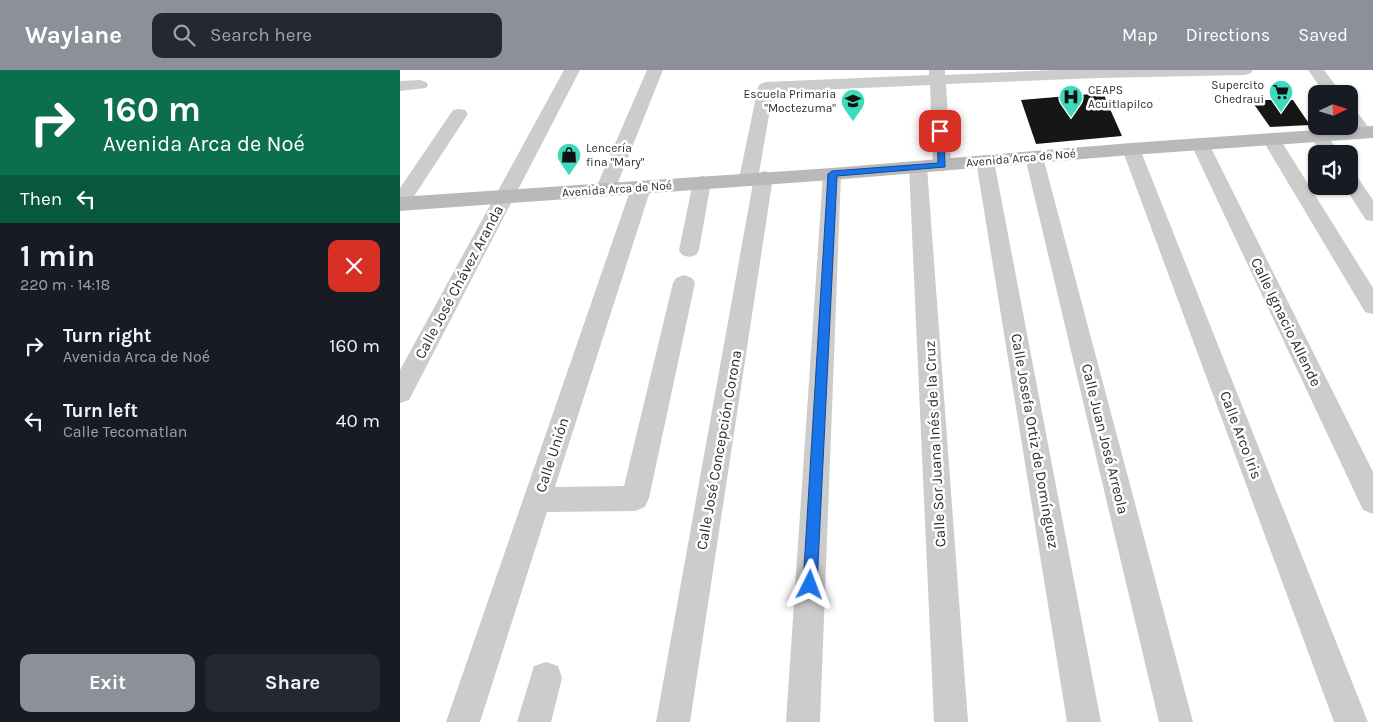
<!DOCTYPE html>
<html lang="en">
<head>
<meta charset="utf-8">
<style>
  :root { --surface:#171b24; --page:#242831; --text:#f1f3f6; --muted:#9ea1a6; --accent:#8c9099 }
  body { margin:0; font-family:Karla,sans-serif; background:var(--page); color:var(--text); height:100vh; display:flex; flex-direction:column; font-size:19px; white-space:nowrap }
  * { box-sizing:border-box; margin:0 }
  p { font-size:16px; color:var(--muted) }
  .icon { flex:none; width:28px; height:28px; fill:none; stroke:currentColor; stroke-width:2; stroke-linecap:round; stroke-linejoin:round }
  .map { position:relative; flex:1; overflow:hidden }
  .panel { display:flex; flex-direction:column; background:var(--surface); width:400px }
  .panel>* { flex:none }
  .hud { background:#0b6e4f; color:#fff; overflow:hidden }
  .needle { width:32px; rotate:86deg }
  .controls { position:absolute; left:908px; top:15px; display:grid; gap:10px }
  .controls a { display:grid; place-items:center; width:50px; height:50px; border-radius:10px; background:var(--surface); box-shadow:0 1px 4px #0004; font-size:25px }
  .pin { position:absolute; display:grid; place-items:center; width:42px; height:42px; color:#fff; margin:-21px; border-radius:10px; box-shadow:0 2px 8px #0006 }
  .me { position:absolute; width:55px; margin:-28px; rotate:3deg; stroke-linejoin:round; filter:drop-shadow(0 0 4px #0008) }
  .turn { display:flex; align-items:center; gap:18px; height:105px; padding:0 20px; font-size:22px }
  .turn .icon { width:65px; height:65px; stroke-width:2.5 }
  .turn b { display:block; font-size:35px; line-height:42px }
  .then { display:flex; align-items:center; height:48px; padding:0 20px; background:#0003; gap:10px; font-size:19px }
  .round { display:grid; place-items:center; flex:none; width:52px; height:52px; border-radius:10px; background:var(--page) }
  .summary { display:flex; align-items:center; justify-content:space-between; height:85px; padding:0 20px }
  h1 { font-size:30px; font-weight:700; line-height:38px }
  .button { display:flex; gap:10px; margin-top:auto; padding:10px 20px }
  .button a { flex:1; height:58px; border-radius:10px; background:var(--accent); color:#fff; font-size:20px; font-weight:700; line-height:58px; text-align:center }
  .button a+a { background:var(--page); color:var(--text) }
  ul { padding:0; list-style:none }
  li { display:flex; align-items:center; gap:15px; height:75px; padding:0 20px }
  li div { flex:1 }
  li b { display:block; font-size:19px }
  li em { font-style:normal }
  header { display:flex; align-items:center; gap:30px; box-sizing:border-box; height:70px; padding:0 25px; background:var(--accent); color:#fff }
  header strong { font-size:24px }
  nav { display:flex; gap:28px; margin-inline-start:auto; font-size:18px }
  .search { width:350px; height:45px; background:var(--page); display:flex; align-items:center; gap:12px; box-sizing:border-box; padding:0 18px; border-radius:10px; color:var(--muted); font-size:19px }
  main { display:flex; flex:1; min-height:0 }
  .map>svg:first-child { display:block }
</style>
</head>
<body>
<header>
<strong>Waylane</strong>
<div class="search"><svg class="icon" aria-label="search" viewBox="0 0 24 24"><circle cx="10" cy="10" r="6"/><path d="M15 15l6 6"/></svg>Search here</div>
<nav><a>Map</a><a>Directions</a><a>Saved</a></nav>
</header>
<main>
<section class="panel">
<div class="hud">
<div class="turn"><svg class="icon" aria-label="right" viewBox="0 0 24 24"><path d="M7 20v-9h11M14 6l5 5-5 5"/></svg><div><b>160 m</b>Avenida Arca de Noé</div></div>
<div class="then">Then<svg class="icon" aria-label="left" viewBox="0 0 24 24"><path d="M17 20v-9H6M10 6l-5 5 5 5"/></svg></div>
</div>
<div class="summary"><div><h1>1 min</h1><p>220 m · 14:18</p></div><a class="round" style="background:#d93025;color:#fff"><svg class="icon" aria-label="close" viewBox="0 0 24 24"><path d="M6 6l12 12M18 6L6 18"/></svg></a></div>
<ul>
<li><svg class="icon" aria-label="right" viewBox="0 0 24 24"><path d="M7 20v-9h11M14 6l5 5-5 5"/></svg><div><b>Turn right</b><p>Avenida Arca de Noé</p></div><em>160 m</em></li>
<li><svg class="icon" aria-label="left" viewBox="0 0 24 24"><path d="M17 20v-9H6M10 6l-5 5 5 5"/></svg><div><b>Turn left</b><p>Calle Tecomatlan</p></div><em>40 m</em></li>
</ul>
<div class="button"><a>Exit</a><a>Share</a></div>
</section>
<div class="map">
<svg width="973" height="652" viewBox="0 0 973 652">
  <rect width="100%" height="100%" fill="#fff"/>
  <path fill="#161616" d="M703,23L722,66L636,74L621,30Z
    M851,30H893L910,55L870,57Z"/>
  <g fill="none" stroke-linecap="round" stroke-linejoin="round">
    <path fill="#ccc" fill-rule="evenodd" d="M164,0H180L9,330L0,333V300Z
      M247,0H263L215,120L212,124L205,126L198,124L195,120Z
      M529,0H545V5L655,0H853L851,3L845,5L698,8L546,14L551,95L549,99L542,101L535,99L533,95L530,15L373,22L359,103L364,101L371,103L373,107L290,652H256L353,113L348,115L341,113L339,109L358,17L360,14L366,12L529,5Z
      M908,0H924L942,24H925Z
      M20,10L26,12L28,15L26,18L0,21V11Z
      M59,39L65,40L68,44L7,137L0,139V118L53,40Z
      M949,39C959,41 966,54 972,63L969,67L963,68L957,67L949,56Z
      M919,61L925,62L940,84H922L910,66L913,62Z
      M871,64L877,65L880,69L973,218V244L965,242L862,69L865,65Z
      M800,69L806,70L809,74L973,402V444L963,440L791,74L794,70Z
      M731,74L737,75L740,79L968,652H934L722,79L725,75Z
      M634,82L640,83L643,87L793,652H759L625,87L628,83Z
      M585,85L592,87L594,91L701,652H667L576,91L578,87Z
      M518,91L525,93L527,97L568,652H534L509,97L511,93Z
      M432,98L439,100L441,104L420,652H386L423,104L425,100Z
      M949,103L956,105L973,130V151L966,150L944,116H949Z
      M302,106L309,108L311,112L299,180L296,185L289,187L282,185L279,180L293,112L295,108Z
      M241,112L248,114L251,118L155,417L224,416L273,213L276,208L284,205L292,208L295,213L249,428L245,437L235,441L147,442L80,652H46L231,118L234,114Z
      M146,592L158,596L162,608L151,652H117L134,596Z"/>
    <path fill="#b9b9b9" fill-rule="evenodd" d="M973,56V68L731,85L432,110L0,141V127L432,98L731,73Z"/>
  </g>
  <path fill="#1a73e8" stroke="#114b97" d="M540,59L544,61L545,97L437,106L417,515L415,520L410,522L405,520L403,515L428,104L432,101L538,93L537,61Z"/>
  <defs>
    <symbol id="supermarket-pin" viewBox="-11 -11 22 30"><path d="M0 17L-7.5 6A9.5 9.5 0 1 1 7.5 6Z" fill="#3bdbbb" stroke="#fff"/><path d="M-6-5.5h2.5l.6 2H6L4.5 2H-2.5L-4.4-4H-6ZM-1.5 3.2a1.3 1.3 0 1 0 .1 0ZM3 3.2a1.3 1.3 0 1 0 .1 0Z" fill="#111"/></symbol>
    <symbol id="hospital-pin" viewBox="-11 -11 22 30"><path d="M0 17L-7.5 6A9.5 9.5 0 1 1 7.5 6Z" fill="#3bdbbb" stroke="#fff"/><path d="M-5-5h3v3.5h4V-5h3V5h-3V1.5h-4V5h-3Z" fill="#111"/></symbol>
    <symbol id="school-pin" viewBox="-11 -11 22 30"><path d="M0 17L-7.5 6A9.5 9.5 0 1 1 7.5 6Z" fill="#3bdbbb" stroke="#fff"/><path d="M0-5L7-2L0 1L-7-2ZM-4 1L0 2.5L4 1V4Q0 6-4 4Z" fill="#111"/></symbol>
    <symbol id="shop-pin" viewBox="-11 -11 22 30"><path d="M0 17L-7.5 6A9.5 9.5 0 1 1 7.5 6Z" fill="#3bdbbb" stroke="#fff"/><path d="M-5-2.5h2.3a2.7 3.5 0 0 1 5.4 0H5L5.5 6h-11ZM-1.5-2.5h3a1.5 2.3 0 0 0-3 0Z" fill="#111"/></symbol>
  </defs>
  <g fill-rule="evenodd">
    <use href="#supermarket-pin" x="867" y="8" width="28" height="38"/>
    <use href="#hospital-pin" x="657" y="13" width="28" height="38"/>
    <use href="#school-pin" x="439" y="17" width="28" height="38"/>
    <use href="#shop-pin" x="155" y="71" width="28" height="38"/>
  </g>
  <g text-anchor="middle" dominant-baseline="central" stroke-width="5" stroke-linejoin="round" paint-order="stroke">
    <g font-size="12" fill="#2f2f2f" stroke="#fff" text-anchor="end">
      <text x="864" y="15">Supercito<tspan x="864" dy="14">Chedraui</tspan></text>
      <text x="688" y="20" text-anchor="start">CEAPS<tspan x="688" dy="14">Acuitlapilco</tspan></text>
      <text x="436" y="24">Escuela Primaria<tspan x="436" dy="14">"Moctezuma"</tspan></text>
      <text x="186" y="78" text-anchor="start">Lencería<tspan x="186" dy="14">fina "Mary"</tspan></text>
    </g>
    <g font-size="12" fill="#2f2f2f" stroke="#fff">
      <text transform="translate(621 88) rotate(-5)">Avenida Arca de Noé</text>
      <text transform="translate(217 119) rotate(-4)">Avenida Arca de Noé</text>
    </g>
    <g font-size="15" fill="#2f2f2f" stroke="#fff">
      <text transform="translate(59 212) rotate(-62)">Calle José Chávez Aranda</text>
      <text transform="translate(886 252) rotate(64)">Calle Ignacio Allende</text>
      <text transform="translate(841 365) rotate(69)">Calle Arco Iris</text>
      <text transform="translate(705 369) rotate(76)">Calle Juan José Arreola</text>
      <text transform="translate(635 371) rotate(80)">Calle Josefa Ortiz de Domínguez</text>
      <text transform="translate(535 374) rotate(-93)">Calle Sor Juana Inés de la Cruz</text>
      <text transform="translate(319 380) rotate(-80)">Calle José Concepción Corona</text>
      <text transform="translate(152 385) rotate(-72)">Calle Unión</text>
    </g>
  </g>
</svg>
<div class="controls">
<a><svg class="needle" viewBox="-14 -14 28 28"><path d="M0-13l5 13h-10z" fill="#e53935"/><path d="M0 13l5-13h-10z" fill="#9ea1a6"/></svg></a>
<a><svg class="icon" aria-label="sound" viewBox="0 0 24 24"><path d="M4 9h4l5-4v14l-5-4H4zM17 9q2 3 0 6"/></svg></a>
</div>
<div class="pin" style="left:540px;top:61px;background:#d93025"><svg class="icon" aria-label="arrive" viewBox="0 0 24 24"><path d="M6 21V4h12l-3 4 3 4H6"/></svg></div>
<svg class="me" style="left:410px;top:515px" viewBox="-20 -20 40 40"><path d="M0-17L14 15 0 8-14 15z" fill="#1a73e8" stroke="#fff" stroke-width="4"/></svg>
</div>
</main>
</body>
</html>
